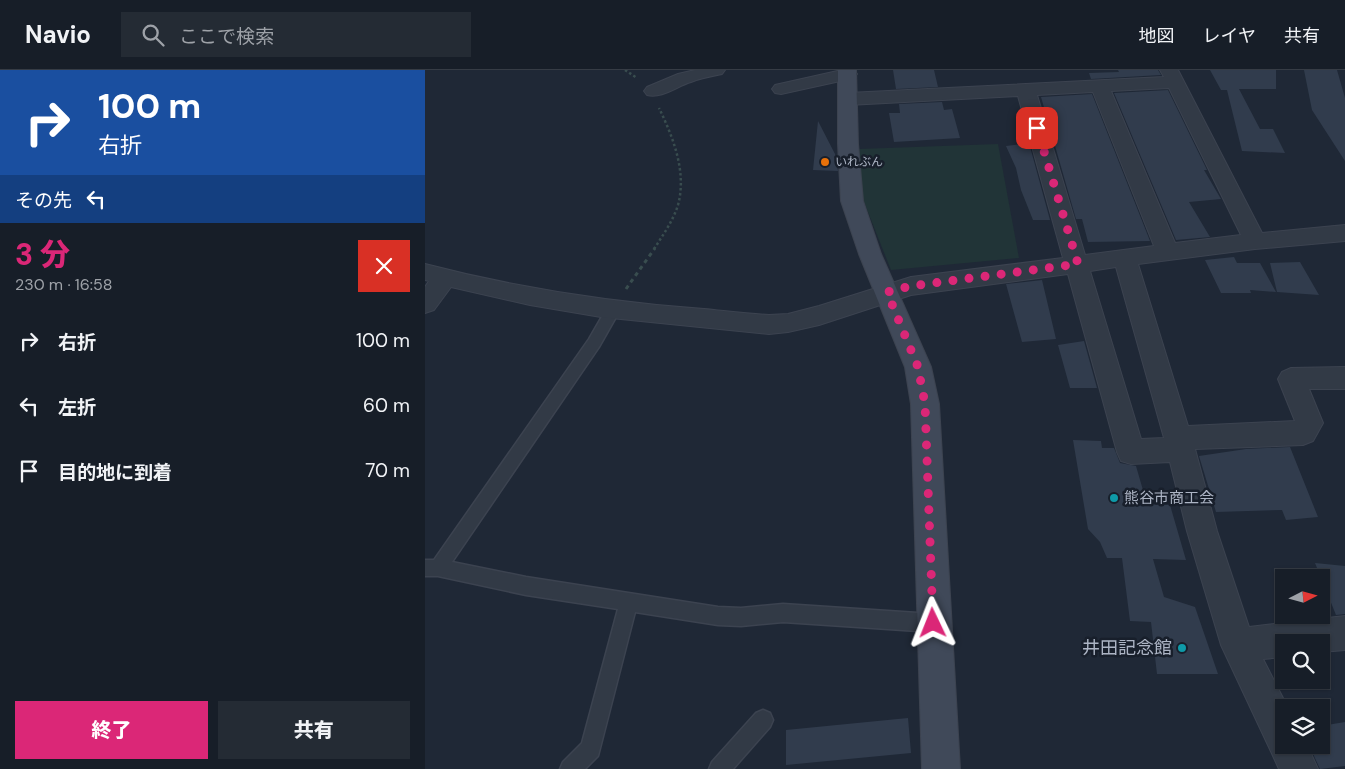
<!DOCTYPE html>
<html lang="ja">
<head>
<meta charset="utf-8">
<style>
  :root { --surface:#171e28; --page:#242b34; --text:#f1f3f6; --muted:#9ea2a8; --line:#363c45; --accent:#db2777 }
  body { margin:0; font-family:"DM Sans","Noto Sans JP",sans-serif; background:var(--page); color:var(--text); height:100vh; display:flex; flex-direction:column; font-size:19px; white-space:nowrap }
  * { box-sizing:border-box; margin:0 }
  p { font-size:16px; color:var(--muted) }
  .icon { flex:none; width:28px; height:28px; fill:none; stroke:currentColor; stroke-width:2; stroke-linecap:round; stroke-linejoin:round }
  .map { position:relative; flex:1; overflow:hidden }
  .details { display:flex; flex-direction:column; background:var(--surface); width:425px }
  .details>* { flex:none }
  .hud { background:#1a4fa0; color:#fff; overflow:hidden }
  .needle { width:32px; rotate:84deg }
  .tools { position:absolute; left:850px; top:499px; display:grid; gap:10px }
  .tools a { display:grid; place-items:center; width:55px; height:55px; border-radius:0px; background:var(--surface); box-shadow:0 1px 4px #0004,0 0 0 1px var(--line); font-size:25px }
  .pin { position:absolute; display:grid; place-items:center; width:42px; height:42px; color:#fff; margin:-21px; border-radius:10px; box-shadow:0 2px 8px #0006 }
  .me { position:absolute; width:55px; margin:-28px; rotate:358deg; stroke-linejoin:round; filter:drop-shadow(0 0 4px #0008) }
  .turn { display:flex; align-items:center; gap:18px; height:105px; padding:0 15px; font-size:22px }
  .turn .icon { width:65px; height:65px; stroke-width:2.5 }
  .turn b { display:block; font-size:35px; line-height:42px }
  .then { display:flex; align-items:center; height:48px; padding:0 15px; background:#0003; gap:10px; font-size:19px }
  .round { display:grid; place-items:center; flex:none; width:52px; height:52px; border-radius:0px; background:var(--page) }
  .overview { display:flex; align-items:center; justify-content:space-between; height:85px; padding:0 15px }
  h1 { font-size:30px; font-weight:800; line-height:38px; color:var(--accent) }
  .button { display:flex; gap:10px; margin-top:auto; padding:10px 15px }
  .button a { flex:1; height:58px; border-radius:0px; background:var(--accent); color:#fff; font-size:20px; font-weight:800; line-height:58px; text-align:center }
  .button a+a { background:var(--page); color:var(--text) }
  ul { padding:0; list-style:none }
  li { display:flex; align-items:center; gap:15px; height:65px; padding:0 15px }
  li div { flex:1 }
  li b { display:block; font-size:19px }
  li em { font-style:normal }
  header { display:flex; align-items:center; gap:30px; box-sizing:border-box; height:70px; padding:0 25px; background:var(--surface); border-bottom:1px solid var(--line) }
  header strong { font-size:24px }
  nav { display:flex; gap:28px; margin-inline-start:auto; font-size:18px }
  .search { width:350px; height:45px; background:var(--page); display:flex; align-items:center; gap:12px; box-sizing:border-box; padding:0 18px; border-radius:0px; color:var(--muted); font-size:19px }
  main { display:flex; flex:1; min-height:0 }
  .map>svg:first-child { display:block }
</style>
</head>
<body>
<header>
<strong>Navio</strong>
<div class="search"><svg class="icon" aria-label="search" viewBox="0 0 24 24"><circle cx="10" cy="10" r="6"/><path d="M15 15l6 6"/></svg>ここで検索</div>
<nav><a>地図</a><a>レイヤ</a><a>共有</a></nav>
</header>
<main>
<section class="details">
<div class="hud">
<div class="turn"><svg class="icon" aria-label="right" viewBox="0 0 24 24"><path d="M7 20v-9h11M14 6l5 5-5 5"/></svg><div><b>100 m</b>右折</div></div>
<div class="then">その先<svg class="icon" aria-label="left" viewBox="0 0 24 24"><path d="M17 20v-9H6M10 6l-5 5 5 5"/></svg></div>
</div>
<div class="overview"><div><h1>3 分</h1><p>230 m · 16:58</p></div><a class="round" style="background:#d93025;color:#fff"><svg class="icon" aria-label="close" viewBox="0 0 24 24"><path d="M6 6l12 12M18 6L6 18"/></svg></a></div>
<ul>
<li><svg class="icon" aria-label="right" viewBox="0 0 24 24"><path d="M7 20v-9h11M14 6l5 5-5 5"/></svg><div><b>右折</b></div><em>100 m</em></li>
<li><svg class="icon" aria-label="left" viewBox="0 0 24 24"><path d="M17 20v-9H6M10 6l-5 5 5 5"/></svg><div><b>左折</b></div><em>60 m</em></li>
<li><svg class="icon" aria-label="arrive" viewBox="0 0 24 24"><path d="M6 21V4h12l-3 4 3 4H6"/></svg><div><b>目的地に到着</b></div><em>70 m</em></li>
</ul>
<div class="button"><a>終了</a><a>共有</a></div>
</section>
<div class="map">
<svg width="920" height="699" viewBox="0 0 920 699">
  <rect width="100%" height="100%" fill="#1f2836"/>
  <path fill="#213437" d="M573,74L594,188L466,200L437,127L434,79Z"/>
  <path fill="#313c4d" d="M468,0H509L513,17L471,19Z
    M693,0H733L736,5L666,9L664,3L694,2Z
    M785,0H851V19H814L835,59H848L860,83L817,81L802,20H796Z
    M879,0H912L920,28V91L887,40Z
    M743,20L782,100H779L796,129L764,132L785,167L751,170L689,23Z
    M667,24L725,171L663,172L657,149H651L616,27Z
    M517,32L519,40L527,39L535,68L469,72L464,43H475L474,34Z
    M393,51L410,84L413,101L388,100Z
    M604,73L625,150H608L596,120L591,98L581,76Z
    M809,187L812,193H835L851,222L825,220L826,223H796L780,190Z
    M875,192L894,225L852,222L845,193Z
    M617,210L631,269L597,272L581,214Z
    M659,271L672,318H645L633,275Z
    M648,370L676,371L677,378H689L695,393L711,396L722,434L745,435L761,490L728,489L739,527L770,537L793,604H732L726,552L705,551L697,488H682L675,472L663,459Z
    M865,377L893,447L861,450L857,440L791,442L774,386L821,379Z
    M890,493L920,496V544L911,545Z
    M483,648L486,683L361,695V660Z
    M920,652V696L895,699L884,675H896V656Z"/>
  <g fill="none" stroke-linecap="round" stroke-linejoin="round">
    <defs>
      <path id="lane" d="M188,235L193,236L195,240L174,277L27,492L101,507L293,537L316,538L358,534L508,544L514,547L517,553L514,559L508,562L358,552L316,556L293,555L210,542L173,686L160,699H135L138,692L157,673L193,539L101,525L13,506H0V490H9L164,269L183,236Z
        M338,640L345,643L348,650L345,657L308,699H284L287,692L331,643Z"/>
      <path id="street" d="M270,0H300L297,4C287,6 276,8 266,12C252,16 237,29 222,25L219,21L222,17L253,4Z
        M417,0H429L432,4L429,8L356,24L350,23L347,19L350,15Z
        M735,0H753L837,163L920,155V171L830,179L713,194L763,356L870,351L853,309L857,302L866,298L920,297V319H884L898,353L888,371L878,375L770,379L792,461L824,557L920,546V580L896,582V572H859V587L838,589L863,638H859V675H882L893,699H854L849,688L796,575L762,461L745,392L706,394L696,391L692,382L643,204L486,225L394,255L363,262L344,264L176,247L105,235L26,217L9,240L0,243V217L4,211L0,210V194C92,218 184,232 279,239C300,241 322,244 344,245L363,244L394,236L486,207L638,188L593,26L423,35L416,33L414,29L416,25L423,23L739,7ZM744,18L816,165L750,173L686,21ZM668,22L729,176L660,185L612,25ZM691,197L739,368L716,369L665,201Z"/>
      <path id="secondary" d="M413,0H431L433,74L438,131L456,184L506,297L514,334L535,699H497L486,334L480,297L434,184L416,131L413,74Z"/>
    </defs>
    <use href="#lane" stroke="#3c4350" stroke-width="3"/>
    <use href="#street" stroke="#3c4350" stroke-width="2"/>
    <use href="#secondary" stroke="#3c4350" stroke-width="2"/>
    <path stroke="#394d4f" stroke-width="2.5" stroke-dasharray="2.5 2.5" stroke-linecap="butt" d="M200,0L212,8
      M229,179C238,165 248,151 253,135C262,102 248,67 234,38"/>
    <path stroke="#394d4f" stroke-width="3" stroke-dasharray="4 4" stroke-linecap="butt" d="M201,219L230,178"/>
    <use href="#lane" fill="#323a46" fill-rule="evenodd"/>
    <use href="#street" fill="#323a46" fill-rule="evenodd"/>
    <use href="#secondary" fill="#404959" fill-rule="evenodd"/>
  </g>
  <g fill="none" stroke-linecap="round" stroke-linejoin="round">
    <path stroke="#db2777" stroke-width="9" stroke-dasharray="0 16.2" d="M508,553L500,334L493,297L462,222L486,216L653,194L612,58"/>
  </g>
  <circle fill="#e8710a" stroke="#181f2b" stroke-width="2" cx="400" cy="92" r="5"/>
  <g fill="#0f9aa8" stroke="#181f2b" stroke-width="2">
    <circle cx="689" cy="428" r="5"/>
    <circle cx="757" cy="578" r="5"/>
  </g>
  <g text-anchor="middle" dominant-baseline="central" stroke-width="5" stroke-linejoin="round" paint-order="stroke">
    <g font-size="12" fill="#acb4c4" stroke="#181f2b" text-anchor="start">
      <text x="410" y="92">いれぶん</text>
    </g>
    <g font-size="15" fill="#acb4c4" stroke="#181f2b" text-anchor="start">
      <text x="699" y="428">熊谷市商工会</text>
    </g>
    <g font-size="18" fill="#acb4c4" stroke="#181f2b" text-anchor="end">
      <text x="747" y="578">井田記念館</text>
    </g>
  </g>
</svg>
<div class="tools">
<a><svg class="needle" viewBox="-14 -14 28 28"><path d="M0-13l5 13h-10z" fill="#e53935"/><path d="M0 13l5-13h-10z" fill="#9ea2a8"/></svg></a>
<a><svg class="icon" aria-label="search" viewBox="0 0 24 24"><circle cx="10" cy="10" r="6"/><path d="M15 15l6 6"/></svg></a>
<a><svg class="icon" aria-label="layers" viewBox="0 0 24 24"><path d="M12 4l9 5-9 5-9-5zM3 14l9 5 9-5"/></svg></a>
</div>
<div class="pin" style="left:612px;top:58px;background:#d93025"><svg class="icon" aria-label="arrive" viewBox="0 0 24 24"><path d="M6 21V4h12l-3 4 3 4H6"/></svg></div>
<svg class="me" style="left:508px;top:553px" viewBox="-20 -20 40 40"><path d="M0-17L14 15 0 8-14 15z" fill="#db2777" stroke="#fff" stroke-width="4"/></svg>
</div>
</main>
</body>
</html>
